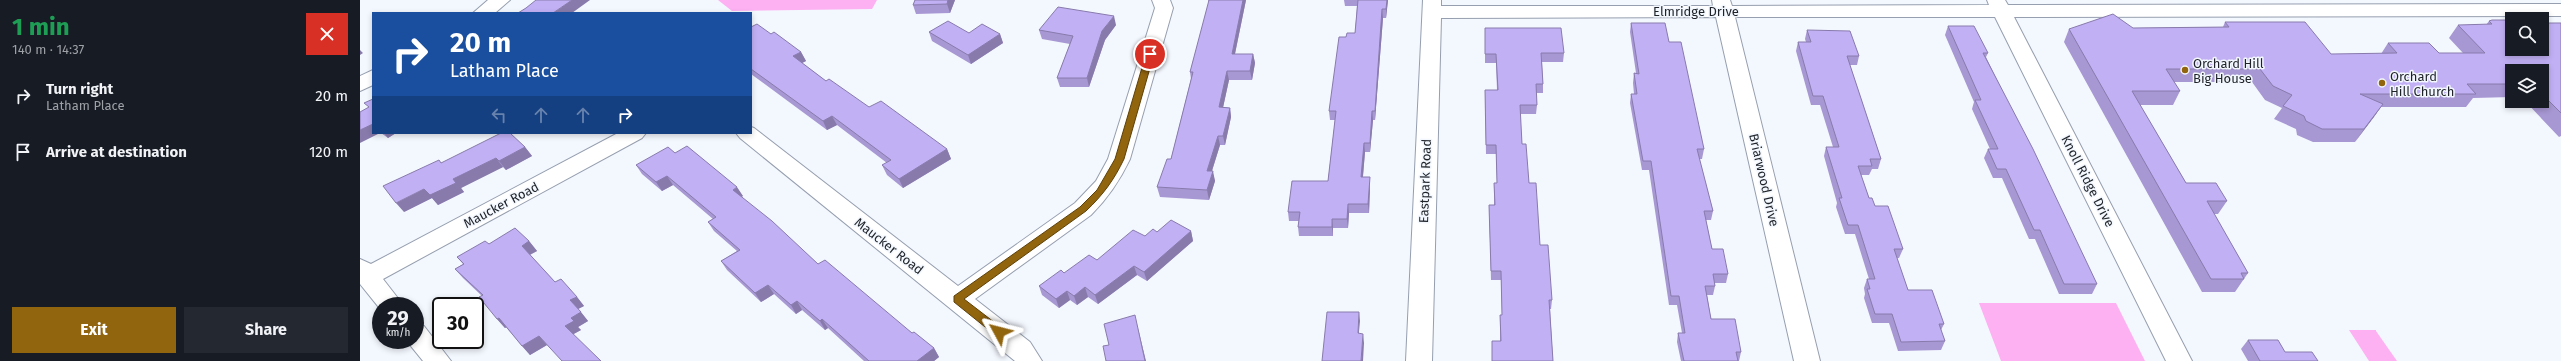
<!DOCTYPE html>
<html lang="en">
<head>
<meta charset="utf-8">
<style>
  :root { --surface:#171b24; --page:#242831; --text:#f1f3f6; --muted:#9ea1a6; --accent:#91640e }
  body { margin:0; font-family:"Fira Sans",sans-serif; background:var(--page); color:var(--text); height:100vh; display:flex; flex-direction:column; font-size:15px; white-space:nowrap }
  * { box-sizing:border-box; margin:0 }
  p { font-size:13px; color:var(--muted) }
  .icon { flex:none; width:22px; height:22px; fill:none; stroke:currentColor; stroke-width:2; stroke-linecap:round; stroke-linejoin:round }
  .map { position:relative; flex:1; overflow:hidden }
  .side { display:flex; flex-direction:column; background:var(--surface); width:360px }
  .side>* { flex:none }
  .hud { position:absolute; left:12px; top:12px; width:380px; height:122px; border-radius:0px; box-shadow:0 2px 6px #0003; background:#1a4fa0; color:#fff; overflow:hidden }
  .fabs { position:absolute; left:2145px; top:12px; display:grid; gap:8px }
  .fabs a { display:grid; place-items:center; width:44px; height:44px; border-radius:0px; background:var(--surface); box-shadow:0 2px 6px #0003; font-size:20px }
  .speed { position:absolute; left:12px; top:297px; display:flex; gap:8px; font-size:20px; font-weight:700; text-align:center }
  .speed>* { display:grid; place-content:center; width:52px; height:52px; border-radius:50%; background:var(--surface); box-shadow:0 2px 6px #0003; line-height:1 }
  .speed small { font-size:10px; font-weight:400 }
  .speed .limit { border:2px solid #111; border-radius:6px; background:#fff; color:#111 }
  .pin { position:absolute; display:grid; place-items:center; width:34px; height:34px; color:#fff; margin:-17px; border:2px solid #fff; border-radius:50%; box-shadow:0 1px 4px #0007 }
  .me { position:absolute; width:44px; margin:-22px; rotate:308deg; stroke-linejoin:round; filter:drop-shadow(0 0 3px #0008) }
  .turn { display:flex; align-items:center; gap:14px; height:84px; padding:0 12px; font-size:18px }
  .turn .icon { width:52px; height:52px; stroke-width:2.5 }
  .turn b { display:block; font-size:28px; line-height:34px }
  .lanes { display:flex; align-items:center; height:38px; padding:0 12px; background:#0003; justify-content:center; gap:20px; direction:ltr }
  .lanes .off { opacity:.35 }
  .round { display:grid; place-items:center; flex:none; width:42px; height:42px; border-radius:0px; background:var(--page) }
  .summary { display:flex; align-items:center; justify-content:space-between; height:68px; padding:0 12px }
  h1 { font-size:24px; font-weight:700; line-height:30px; color:#1e9e55 }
  .action { display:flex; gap:8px; margin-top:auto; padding:8px 12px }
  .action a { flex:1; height:46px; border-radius:0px; background:var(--accent); color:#fff; font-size:16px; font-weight:700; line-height:46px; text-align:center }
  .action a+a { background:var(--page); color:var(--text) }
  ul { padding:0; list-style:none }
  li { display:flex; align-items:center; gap:12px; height:56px; padding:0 12px }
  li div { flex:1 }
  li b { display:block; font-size:15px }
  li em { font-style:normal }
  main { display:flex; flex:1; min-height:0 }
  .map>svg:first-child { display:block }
</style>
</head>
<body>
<main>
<section class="side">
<div class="summary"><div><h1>1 min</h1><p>140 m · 14:37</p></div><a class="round" style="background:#d93025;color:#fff"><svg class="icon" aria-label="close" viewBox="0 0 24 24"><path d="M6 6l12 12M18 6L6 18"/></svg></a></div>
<ul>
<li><svg class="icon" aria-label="right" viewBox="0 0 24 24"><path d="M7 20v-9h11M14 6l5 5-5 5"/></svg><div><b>Turn right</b><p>Latham Place</p></div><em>20 m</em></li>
<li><svg class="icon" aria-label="arrive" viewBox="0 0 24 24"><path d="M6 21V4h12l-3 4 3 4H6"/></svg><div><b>Arrive at destination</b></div><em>120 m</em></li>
</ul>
<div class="action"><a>Exit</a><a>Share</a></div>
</section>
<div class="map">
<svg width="2201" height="361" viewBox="0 0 2201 361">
  <rect width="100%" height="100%" fill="#f3f7fe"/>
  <path fill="#fdb1f2" d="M358,0H517L512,9L372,11Z
    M1619,303H1756L1785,361H1641Z
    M2016,330V331L2037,361H2009L1989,330Z"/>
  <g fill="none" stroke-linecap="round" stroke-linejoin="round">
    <defs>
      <path id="minor" d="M128,0H150L135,13H113Z
        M792,0H810L813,8L770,159C760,180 748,198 731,215L615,299L670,342L682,361H655L380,138L376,133H391V127L394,128L598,286L715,203L736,181L748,159L795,8Z
        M1063,0H1081V6H1353L1352,0H1370L1372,6L1629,5L1627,0H1645L1648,5L2201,4V16L1654,17L1832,361H1806L1635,17H1375L1460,361H1434L1356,17L1081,18L1072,361H1046Z
        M13,70V85L0,91V76Z
        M258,133H286L282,138L23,279L44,306H21V310L0,284V259L11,264Z
        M55,323L64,326L91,361H63L46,340H55Z"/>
    </defs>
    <use href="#minor" stroke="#969faf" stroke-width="2"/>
    <use href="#minor" fill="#fff" fill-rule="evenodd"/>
  </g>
  <path fill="#a797d3" d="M555,0H595L590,13L556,14L553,5Z
    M848,0H886L875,54H893L895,63L892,80H869L863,107L870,108L871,117L865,145H860L852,171L855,181L849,200L800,197L797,187L811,159L831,79L830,72L849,2Z
    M984,0H1028L1026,18H1023L1015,120H1013L1010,152H1005L1003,177L1010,186L1009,213H989L988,228H973V236H939L938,227L939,221H929L928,212L968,181L975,120H970L969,111L986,37L995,33L997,6H985Z
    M2129,21L2152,49L2201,23V136L2199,137L2165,101H2182V71H2152V97L2113,98L2106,107H2021L1995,142H1953L1937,135L1936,129L1914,119L1922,108L1905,100L1892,82H1814L1820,91L1813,105H1780L1826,183L1867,201L1858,214H1854L1888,273L1875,292H1842L1704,42L1709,29L1773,28L1863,27L1865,22L1971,54H2021L2028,43L2079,53H2103L2089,38L2098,25H2126Z
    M1271,23L1309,42L1344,149L1342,159H1339L1353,211L1351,220H1346L1352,249L1368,274L1366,283H1355V286L1353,295H1347L1351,319L1381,352L1379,361H1321L1317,342L1318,333H1322L1317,305H1309L1289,170H1282L1270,103L1271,94H1274L1273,83L1274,73H1276L1270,32Z
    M756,25L745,40L729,87H700L697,78L710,44L682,39L679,30Z
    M1588,26L1628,53L1626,57L1737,284L1732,294H1699L1675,239H1669L1642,178H1633L1624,158L1628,149H1630L1612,109L1614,102L1585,35Z
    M391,27L411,34L441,52L446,61L442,63L466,81L509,107L587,149L591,159L543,188L527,175L522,165L527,163L477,125L467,130L391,74Z
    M1125,28L1204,53L1203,62H1182L1183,84V93H1176L1177,105L1176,114H1160L1162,144L1169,183L1180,245L1192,300L1191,309H1190L1193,361H1132V341H1140V315H1142L1141,280H1131L1129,205H1134V183H1137L1136,154H1126L1125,99V90H1137L1136,63H1125Z
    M1447,30L1499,56L1497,65H1490L1521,159L1518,169H1512L1509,175H1501L1509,198L1543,249L1539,258H1537L1548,290L1584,324L1581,330L1585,341L1581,350L1538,351L1529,323H1512L1504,298L1505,294L1504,288L1507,279H1509L1495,234H1485L1476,207L1477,203L1464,156L1466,147H1473L1460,105H1451L1436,51L1438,42H1446L1445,39Z
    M569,32L609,33L640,34L643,43L611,64L572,41Z
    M21,133H36L28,138Z
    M165,147L172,156L146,170L143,167L101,188L104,192L78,205L72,198L44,212L81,163Z
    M315,153L383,196L381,197L458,264L552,333L574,348L579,357L574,361H504L468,328L465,330L442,310L436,314L414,294L401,302L367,270L361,261L377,251L354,231L348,222L353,219L313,185L302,191L282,174L276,165Z
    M831,231L833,241L787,281L777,275L738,304L728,297L717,305L710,300L699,308L682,295L679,286L704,273L737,260L785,236L797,232Z
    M169,241L177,251L170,255L195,282L217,297L224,306L218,309L228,321L218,327L221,330L213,334L187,345L170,355L146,327L145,328L137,319L122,296L103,278L95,269L103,264L97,257L129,244Z
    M1888,340L1925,352L1958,361H1888L1881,349Z"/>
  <path fill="#887bac" d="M212,0H230L212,13H193Z
    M588,0H595L590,13L587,4Z
    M883,0H886L873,63L872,54Z
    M1027,0H1028L1026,18V9Z
    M1022,9L1023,18L1015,120V111Z
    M754,16L756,25L745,40L729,87L727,78L742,31Z
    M640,34L643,43L611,64L608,55Z
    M0,50L3,53L0,55Z
    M441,52L446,61L438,65L433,56Z
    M893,54L895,63L892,80L890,71Z
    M867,71L869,80L861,117L859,107Z
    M2023,104L2014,117L1995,142L2004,129Z
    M870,108L871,117L865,145L863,136Z
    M1012,111L1013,120L1010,152V143Z
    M472,116L477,125L467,130L463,121Z
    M13,123V133H20L0,143V130Z
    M24,133H36L28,138Z
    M858,136L860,145L849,180L847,171Z
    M1004,143L1005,152L1002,186L1001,177Z
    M165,147L172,156L146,170L139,161Z
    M587,149L591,159L543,188L539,179Z
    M136,158L143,167L101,188L104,192L78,205L72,198L44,212L36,203L64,189L93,179Z
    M853,171L855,181L849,200L847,190Z
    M307,176L313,185L302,191L296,182Z
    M1010,177V186L1009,213L1008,204Z
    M377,187L383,196L378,199L373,190Z
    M988,204L989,213L988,228L987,219Z
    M972,219L973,228V236L972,227Z
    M831,231L833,241L787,281L784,272Z
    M169,241L177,251L169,255L162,246Z
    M774,266L777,275L738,304L735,295Z
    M408,285L414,294L401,302L395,293Z
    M725,287L728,297L717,305L714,296Z
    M707,291L710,300L699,308L696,299Z
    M217,297L224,306L218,309L210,300Z
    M437,301L442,310L436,314L431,305Z
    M221,312L228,321L218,327L221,330L212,335L205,326L211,318Z
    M999,312L1000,321L998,342V333Z
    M775,315L777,324L786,361H785Z
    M139,318L147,327L145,328L137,319Z
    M462,319L468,328L465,330L460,321Z
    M1003,334L1004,343L1003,361H1001Z
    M179,336L187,345L170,355L162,346Z
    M574,348L579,357L574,361H557Z"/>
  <path fill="#c2b0f5" stroke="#887bac" d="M176,0H212L193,13H158L166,8Z
    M555,0H588L587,4L553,5Z
    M849,0H883L872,54H893L890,71H867L859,107L870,108L863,136H858L847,171H853L847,190L797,187L807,159H811L833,72H830Z
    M998,0H1027L1026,9H1022L1015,111H1012L1010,143H1004L1001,177H1010L1008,204H988L987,219H972V227H938L940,212H928L932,181H968L976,111H969L979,37H986L987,33H995Z
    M698,7L754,16L742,31L727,78H697L713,36L679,30Z
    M1753,14L1773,28L1869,27L1865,22H1945L1971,54L2037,53L2028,43H2069L2079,53H2125L2098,25L2132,24L2129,21L2132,20H2152V49H2182V23H2201V113L2182,94V71H2152V84H2107L2116,94H2000L2023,104L2004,129H1962L1946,121L1944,116L1923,106L1932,95L1913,86L1900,69H1806L1820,91H1772L1826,183H1856L1867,201H1847L1888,273H1881L1884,279H1851L1709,29Z
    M588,21L609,33L622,24L640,34L608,55L569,32Z
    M1271,23H1305L1309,42H1321L1344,149H1337L1353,211H1344L1352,249H1363L1368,274H1353L1355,286H1345L1351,319H1375L1381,352H1376L1378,361H1324L1318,333H1325L1319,296H1311L1291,161H1283L1271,94H1277L1274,73L1279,74Z
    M397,24L411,34L414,32L441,52L433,56L466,81L469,79L509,107L521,101L587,149L539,179L522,165L531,160L472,116L463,121L391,69V27Z
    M1588,26H1614L1628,53H1623L1673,149L1737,284H1704L1680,230H1674L1646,169H1637L1628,149H1638L1615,100H1621Z
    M1125,28H1201L1204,53H1181L1183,84H1176L1177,105H1160L1162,144H1166L1169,183H1176L1180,245H1188L1192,300H1189L1193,361H1132V341H1141L1140,315H1142L1141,271H1131L1129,205H1135L1134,183H1137L1136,145H1126L1125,90H1138L1136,54H1125Z
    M1447,30L1490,31L1499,56H1487L1521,159H1510L1512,166H1498L1509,198H1512L1515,206H1528L1543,249H1534L1548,290H1572L1584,324H1579L1585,341L1541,342L1532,314H1515L1507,289H1510L1507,279H1515L1498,225H1488L1479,198H1482L1466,147H1479L1463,96H1453L1438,42H1451Z
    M13,99V124L0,130V112L9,107L4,103Z
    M141,133H150L165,147L139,161L136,158L93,179L96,183L70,195L64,189L36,203L23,186L79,160L81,163Z
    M327,146L377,187L373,190L412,221L458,264L465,260L552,333L554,332L574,348L557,361H509L462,319L460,321L437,301L431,305L408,285L395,293L361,261L380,250L348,222L356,217L307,176L296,182L276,165L308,147L315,153Z
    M811,220L831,231L784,272L774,266L735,295L725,287L714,296L707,291L696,299L679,286L701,270L704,273L729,255L737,260L773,230L785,236L793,229L797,232Z
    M155,228L169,241L162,246L195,282L201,279L217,297L210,300L221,312L211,318L214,321L205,326L241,361H202L179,336L162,346L139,318L137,319L119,297L123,295L95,269L104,264L97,257L125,241L129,244Z
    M967,312H999L998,333L1003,334L1001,361H962Z
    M775,315L785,361H746L743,346L749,345L744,324Z
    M1888,340H1918L1925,352H1952L1958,361H1900Z"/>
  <path fill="#91640e" stroke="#5e4109" d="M790,51L794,54L764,159C754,180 743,195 726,211L604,299L643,329V335H635L594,302V296L720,207L737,190L755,159L786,54Z"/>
  <g fill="#91640e" stroke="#f3f7fe" stroke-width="1.5">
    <circle cx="1825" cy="70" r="4"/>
    <circle cx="2022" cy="83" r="4"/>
  </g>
  <g text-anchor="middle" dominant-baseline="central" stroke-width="3" stroke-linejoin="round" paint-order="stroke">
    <g font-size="13" fill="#1f2329" stroke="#f3f7fe">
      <text x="1336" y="11">Elmridge Drive</text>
      <text transform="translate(1404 180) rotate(77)">Briarwood Drive</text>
      <text transform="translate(1065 181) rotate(-88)">Eastpark Road</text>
      <text transform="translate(1728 181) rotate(63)">Knoll Ridge Drive</text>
      <text transform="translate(141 205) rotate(-28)">Maucker Road</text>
      <text transform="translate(529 246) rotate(38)">Maucker Road</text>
    </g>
    <g font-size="13" fill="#1f2329" stroke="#f3f7fe" text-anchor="start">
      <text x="1833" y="63">Orchard Hill<tspan x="1833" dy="15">Big House</tspan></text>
      <text x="2030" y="76">Orchard<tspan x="2030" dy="15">Hill Church</tspan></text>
    </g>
  </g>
</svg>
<div class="fabs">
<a><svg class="icon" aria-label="search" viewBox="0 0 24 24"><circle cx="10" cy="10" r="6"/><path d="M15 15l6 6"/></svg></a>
<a><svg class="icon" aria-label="layers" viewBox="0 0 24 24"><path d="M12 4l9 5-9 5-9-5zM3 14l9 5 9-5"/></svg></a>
</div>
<div class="speed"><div>29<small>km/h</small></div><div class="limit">30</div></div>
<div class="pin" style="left:790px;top:54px;background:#d93025"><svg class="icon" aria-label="arrive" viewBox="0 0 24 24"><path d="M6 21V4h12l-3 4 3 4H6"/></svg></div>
<svg class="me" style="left:639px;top:332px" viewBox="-20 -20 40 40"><path d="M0-17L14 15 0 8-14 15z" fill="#91640e" stroke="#fff" stroke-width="4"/></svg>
<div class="hud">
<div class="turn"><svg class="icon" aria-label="right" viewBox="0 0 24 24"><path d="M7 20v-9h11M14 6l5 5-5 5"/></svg><div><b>20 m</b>Latham Place</div></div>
<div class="lanes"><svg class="icon off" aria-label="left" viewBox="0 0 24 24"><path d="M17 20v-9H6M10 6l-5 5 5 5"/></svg><svg class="icon off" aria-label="ahead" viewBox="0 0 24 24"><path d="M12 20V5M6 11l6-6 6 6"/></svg><svg class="icon off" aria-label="ahead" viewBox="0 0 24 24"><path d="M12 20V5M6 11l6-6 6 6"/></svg><svg class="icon" aria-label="right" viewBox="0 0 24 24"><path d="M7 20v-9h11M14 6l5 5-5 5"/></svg></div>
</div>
</div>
</main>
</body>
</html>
